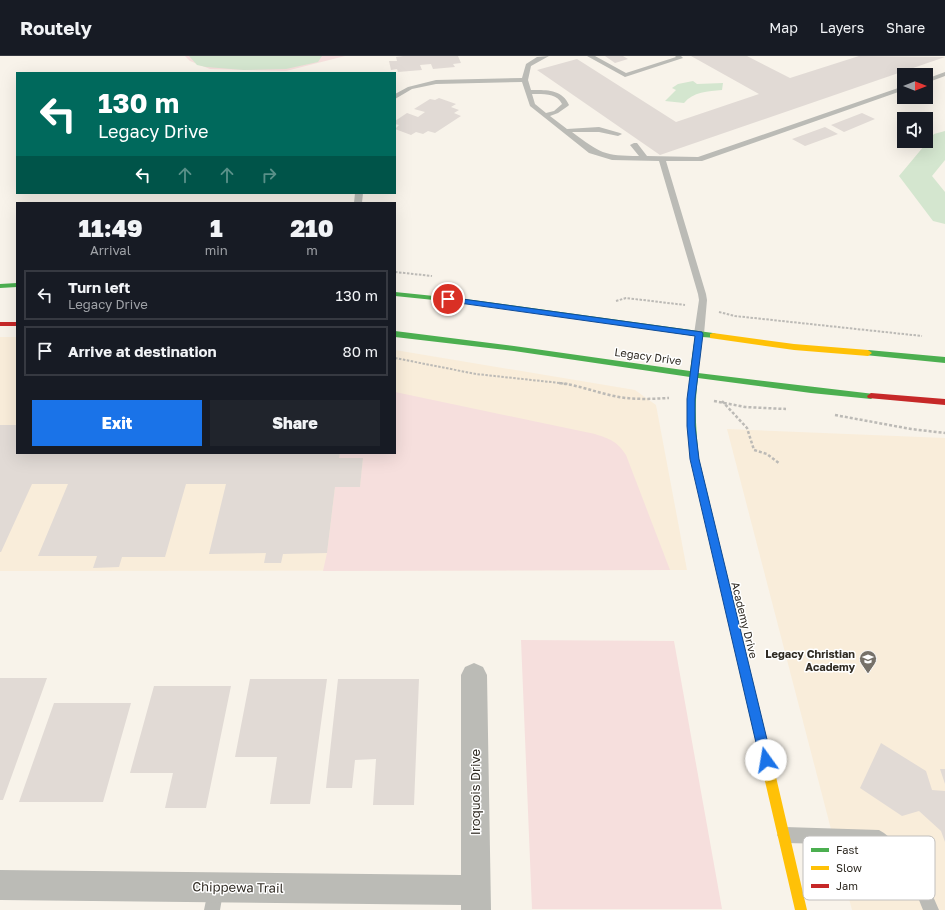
<!DOCTYPE html>
<html lang="en">
<head>
<meta charset="utf-8">
<style>
  :root { --surface:#171b24; --page:#20242c; --text:#f1f3f6; --muted:#9ea1a6; --line:#363941; --accent:#1a73e8 }
  body { margin:0; font-family:"Golos Text",sans-serif; background:var(--page); color:var(--text); height:100vh; display:flex; flex-direction:column; font-size:15px; white-space:nowrap }
  * { box-sizing:border-box; margin:0 }
  p { font-size:13px; color:var(--muted) }
  .icon { flex:none; width:22px; height:22px; fill:none; stroke:currentColor; stroke-width:2; stroke-linecap:round; stroke-linejoin:round }
  .map { position:relative; flex:1; overflow:hidden }
  .side { position:absolute; left:16px; top:146px; width:380px; height:252px; display:flex; flex-direction:column; background:var(--surface); border-radius:0px; box-shadow:0 4px 16px #0002 }
  .side>* { flex:none }
  .banner { position:absolute; left:16px; top:16px; width:380px; height:122px; border-radius:0px; box-shadow:0 4px 16px #0002; background:#00695c; color:#fff; overflow:hidden }
  .needle { width:26px; rotate:90deg }
  .tools { position:absolute; left:897px; top:12px; display:grid; gap:8px }
  .tools a { display:grid; place-items:center; width:36px; height:36px; border-radius:0px; background:var(--surface); box-shadow:0 4px 16px #0002; font-size:20px }
  .pin { position:absolute; display:grid; place-items:center; width:34px; height:34px; color:#fff; margin:-17px; border:2px solid #fff; border-radius:50%; box-shadow:0 1px 4px #0007 }
  .me { position:absolute; width:44px; margin:-22px; rotate:347deg; stroke-linejoin:round; filter:drop-shadow(0 0 3px #0008) }
  .turn { display:flex; align-items:center; gap:14px; height:84px; padding:0 16px; font-size:18px }
  .turn .icon { width:52px; height:52px; stroke-width:2.5 }
  .turn b { display:block; font-size:28px; line-height:34px }
  .lanes { display:flex; align-items:center; height:38px; padding:0 16px; background:#0003; justify-content:center; gap:20px; direction:ltr }
  .lanes .off { opacity:.35 }
  .eta { display:flex; justify-content:space-evenly; align-items:center; height:68px; text-align:center }
  .eta b { font-size:24px; font-weight:800; line-height:28px }
  .cta { display:flex; gap:8px; margin-top:auto; padding:8px 16px }
  .cta a { flex:1; height:46px; border-radius:0px; background:var(--accent); color:#fff; font-size:16px; font-weight:800; line-height:46px; text-align:center }
  .cta a+a { background:var(--page); color:var(--text) }
  ul { padding:0; list-style:none }
  li { display:flex; align-items:center; gap:12px; height:50px; margin:0 8px 6px; padding:0 8px; border:2px solid var(--line); border-radius:0px }
  li div { flex:1 }
  li b { display:block; font-size:15px }
  li em { font-style:normal }
  header { display:flex; align-items:center; gap:24px; box-sizing:border-box; height:56px; padding:0 20px; background:var(--surface); border-bottom:1px solid var(--line) }
  header strong { font-size:19px }
  nav { display:flex; gap:22px; margin-inline-start:auto; font-size:14px }
  .map>svg:first-child { display:block }
</style>
</head>
<body>
<header>
<strong>Routely</strong>
<nav><a>Map</a><a>Layers</a><a>Share</a></nav>
</header>
<div class="map">
<svg width="945" height="854" viewBox="0 0 945 854">
  <rect width="100%" height="100%" fill="#f8f3ea"/>
  <path fill="#f9edda" d="M0,281H17V397H395V294L635,334L656,349L687,514L0,515Z
    M727,373L945,382V854H852Z"/>
  <path fill="#f6dfdd" d="M185,0H345L286,15L210,13L190,5Z
    M395,336L595,378C610,383 617,385 626,399L670,514L323,515L327,497L335,431L360,430L363,402H339L340,397H395Z
    M521,584L674,585L722,853H532Z"/>
  <path fill="#d4e6cf" d="M693,25L697,28L723,27L722,34C708,35 693,36 684,47L665,45L676,34L672,32L678,28Z"/>
  <g fill="none" stroke-linecap="round" stroke-linejoin="round">
    <path fill="#d4e6cf" fill-rule="evenodd" d="M189,0H322L318,6L286,13L244,14L206,11L197,9Z
      M945,75V104L932,120L945,136V168L933,165L899,120L934,78Z"/>
  </g>
  <path fill="#e1dad5" d="M403,0H458L461,7L453,8L455,11L433,13L431,8L420,9L422,14L398,16L397,13L391,14L389,5H397L396,1Z
    M605,0H623L628,3L615,7Z
    M691,0H747L790,22L859,0L945,1L660,99L537,14L577,3L676,66L759,38Z
    M439,42L456,48L451,51L459,54L454,57L461,60L435,77L428,75L423,78L416,76L411,79L395,73L399,69L395,68V65L407,57L418,61L425,56L414,53L430,43L435,44Z
    M862,57L875,63L844,76L831,69Z
    M825,71L838,78L805,90L792,83Z
    M0,369H17V397H340L339,402H363L360,431H335L327,497L283,498L281,507H264L266,497L209,498L226,428H186L165,501H122L119,511L93,512L97,500H38L68,428H32L1,496H0Z
    M0,622H47L3,744H0Z
    M250,623H327L310,748H270L277,701H235Z
    M338,623H419L414,749H373L376,703L355,704L352,732H326Z
    M154,630H231L206,752H165L173,717H130Z
    M54,647H131L103,746H19Z
    M881,687L926,715L932,734L945,735V786L941,775L919,755L902,760L860,732Z
    M940,713H945V728Z"/>
  <g fill="none" stroke-linecap="round" stroke-linejoin="round">
    <path stroke="#bcbab6" stroke-width="2" stroke-dasharray="2.5 1.5" stroke-linecap="butt" d="M395,216L432,220
      M616,245L626,242L685,249
      M719,256L735,260L922,280
      M395,302L476,318L569,328"/>
    <path stroke="#bcbab6" stroke-width="2.5" stroke-dasharray="3 2" stroke-linecap="butt" d="M559,327C578,329 595,336 614,340C632,344 651,343 669,342
      M714,345L745,351L786,353
      M722,345L747,372L754,394L767,398L780,408
      M835,359L911,373L945,377"/>
    <path fill="#bbbbb6" fill-rule="evenodd" d="M549,0L531,10L528,24L531,34C546,34 562,33 569,49L568,50L558,57L550,60L567,73L599,71L620,77L622,78L618,80L599,76H572C600,97 604,100 639,100L630,89L634,87H637L647,100L698,101L904,30V34L702,105H666L706,238L707,244L704,278L699,281L694,278L699,244L698,238L659,105L612,104L589,97L530,50L522,26L436,28L412,33L395,43V38L408,31L436,24L522,22L526,8L537,1ZM532,38C543,38 557,37 562,48L554,55L546,57L535,48Z
      M587,0H595L626,17L676,1L675,0H681L683,2L625,21Z
      M945,16V20L926,27V23Z
      M355,137H363L362,147H354Z
      M785,771L879,774L884,777L917,804L939,854H923L907,814L876,789L785,787L780,784L777,779L780,774Z
      M216,823L222,825L224,831L220,854H204L210,825Z"/>
    <path fill="#bbbbb6" fill-rule="evenodd" d="M474,607L483,611L487,619L491,854H461V849L0,844V814L461,819V619L465,611Z"/>
    <path fill="#4caf50" fill-rule="evenodd" d="M17,227V231L0,232V228Z
      M395,236L473,244L713,277L716,278V282L702,281L698,317L874,338L875,340L871,343L811,337L698,322C694,350 696,375 699,403L776,721L774,725L770,727L766,725L764,721L691,403C687,375 686,349 690,321L514,295L395,281V275L514,290L690,315L695,280L473,248L395,240Z
      M868,294L945,301V307L865,299L864,297Z"/>
    <path fill="#ffc107" fill-rule="evenodd" d="M713,277L794,288L868,294L872,297L868,300L794,294L710,282V278Z
      M770,715L774,717L776,721L807,854H795L764,721L766,717Z"/>
    <path fill="#c62828" fill-rule="evenodd" d="M0,266H17V270H0Z
      M871,337L945,343V349L868,342L867,340Z"/>
  </g>
  <path fill="#1a73e8" stroke="#114b97" d="M448,241L702,276L703,278L695,343V370L699,403L772,704L770,708L766,710L762,708L760,704L690,403L687,370V343L695,280L445,245L444,243Z"/>
  <defs>
    <symbol id="school-pin" viewBox="-11 -11 22 30"><path d="M0 17L-7.5 6A9.5 9.5 0 1 1 7.5 6Z" fill="#767169" stroke="#fff"/><path d="M0-5L7-2L0 1L-7-2ZM-4 1L0 2.5L4 1V4Q0 6-4 4Z" fill="#fff"/></symbol>
  </defs>
  <g fill-rule="evenodd">
    <use href="#school-pin" x="858" y="593" width="20" height="27"/>
  </g>
  <g text-anchor="middle" dominant-baseline="central" stroke-width="3" stroke-linejoin="round" paint-order="stroke">
    <g font-size="11" fill="#302b23" stroke="#fff">
      <text transform="translate(648 300) rotate(8)">Legacy Drive</text>
      <text transform="translate(745 564) rotate(76)">Academy Drive</text>
    </g>
    <g font-size="11" font-weight="bold" fill="#302b23" stroke="#fff" text-anchor="end">
      <text x="855" y="597">Legacy Christian<tspan x="855" dy="13">Academy</tspan></text>
    </g>
    <g font-size="13" fill="#302b23" stroke="#fff">
      <text transform="translate(475 736) rotate(-90)">Iroquois Drive</text>
      <text transform="translate(238 831) rotate(1)">Chippewa Trail</text>
    </g>
  </g>
  <rect x="803" y="780" width="132" height="64" rx="6" fill="#fff" stroke="#c1bfbd" stroke-width="1"/>
  <rect x="811" y="792" width="18" height="4" fill="#4caf50"/>
  <rect x="811" y="810" width="18" height="4" fill="#ffc107"/>
  <rect x="811" y="828" width="18" height="4" fill="#c62828"/>
  <g font-size="11" fill="#302b23">
    <text x="836" y="798">Fast</text>
    <text x="836" y="816">Slow</text>
    <text x="836" y="834">Jam</text>
  </g>
</svg>
<div class="tools">
<a><svg class="needle" viewBox="-14 -14 28 28"><path d="M0-13l5 13h-10z" fill="#e53935"/><path d="M0 13l5-13h-10z" fill="#9ea1a6"/></svg></a>
<a><svg class="icon" aria-label="sound" viewBox="0 0 24 24"><path d="M4 9h4l5-4v14l-5-4H4zM17 9q2 3 0 6"/></svg></a>
</div>
<div class="pin" style="left:448px;top:243px;background:#d93025"><svg class="icon" aria-label="arrive" viewBox="0 0 24 24"><path d="M6 21V4h12l-3 4 3 4H6"/></svg></div>
<svg class="me" style="left:766px;top:704px" viewBox="-20 -20 40 40"><circle r="19" fill="#fff"/><path d="M0-13L10 11 0 6-10 11z" fill="#1a73e8"/></svg>
<div class="banner">
<div class="turn"><svg class="icon" aria-label="left" viewBox="0 0 24 24"><path d="M17 20v-9H6M10 6l-5 5 5 5"/></svg><div><b>130 m</b>Legacy Drive</div></div>
<div class="lanes"><svg class="icon" aria-label="left" viewBox="0 0 24 24"><path d="M17 20v-9H6M10 6l-5 5 5 5"/></svg><svg class="icon off" aria-label="ahead" viewBox="0 0 24 24"><path d="M12 20V5M6 11l6-6 6 6"/></svg><svg class="icon off" aria-label="ahead" viewBox="0 0 24 24"><path d="M12 20V5M6 11l6-6 6 6"/></svg><svg class="icon off" aria-label="right" viewBox="0 0 24 24"><path d="M7 20v-9h11M14 6l5 5-5 5"/></svg></div>
</div>
<section class="side">
<div class="eta">
<div><b>11:49</b><p>Arrival</p></div>
<div><b>1</b><p>min</p></div>
<div><b>210</b><p>m</p></div>
</div>
<ul>
<li><svg class="icon" aria-label="left" viewBox="0 0 24 24"><path d="M17 20v-9H6M10 6l-5 5 5 5"/></svg><div><b>Turn left</b><p>Legacy Drive</p></div><em>130 m</em></li>
<li><svg class="icon" aria-label="arrive" viewBox="0 0 24 24"><path d="M6 21V4h12l-3 4 3 4H6"/></svg><div><b>Arrive at destination</b></div><em>80 m</em></li>
</ul>
<div class="cta"><a>Exit</a><a>Share</a></div>
</section>
</div>
</body>
</html>
